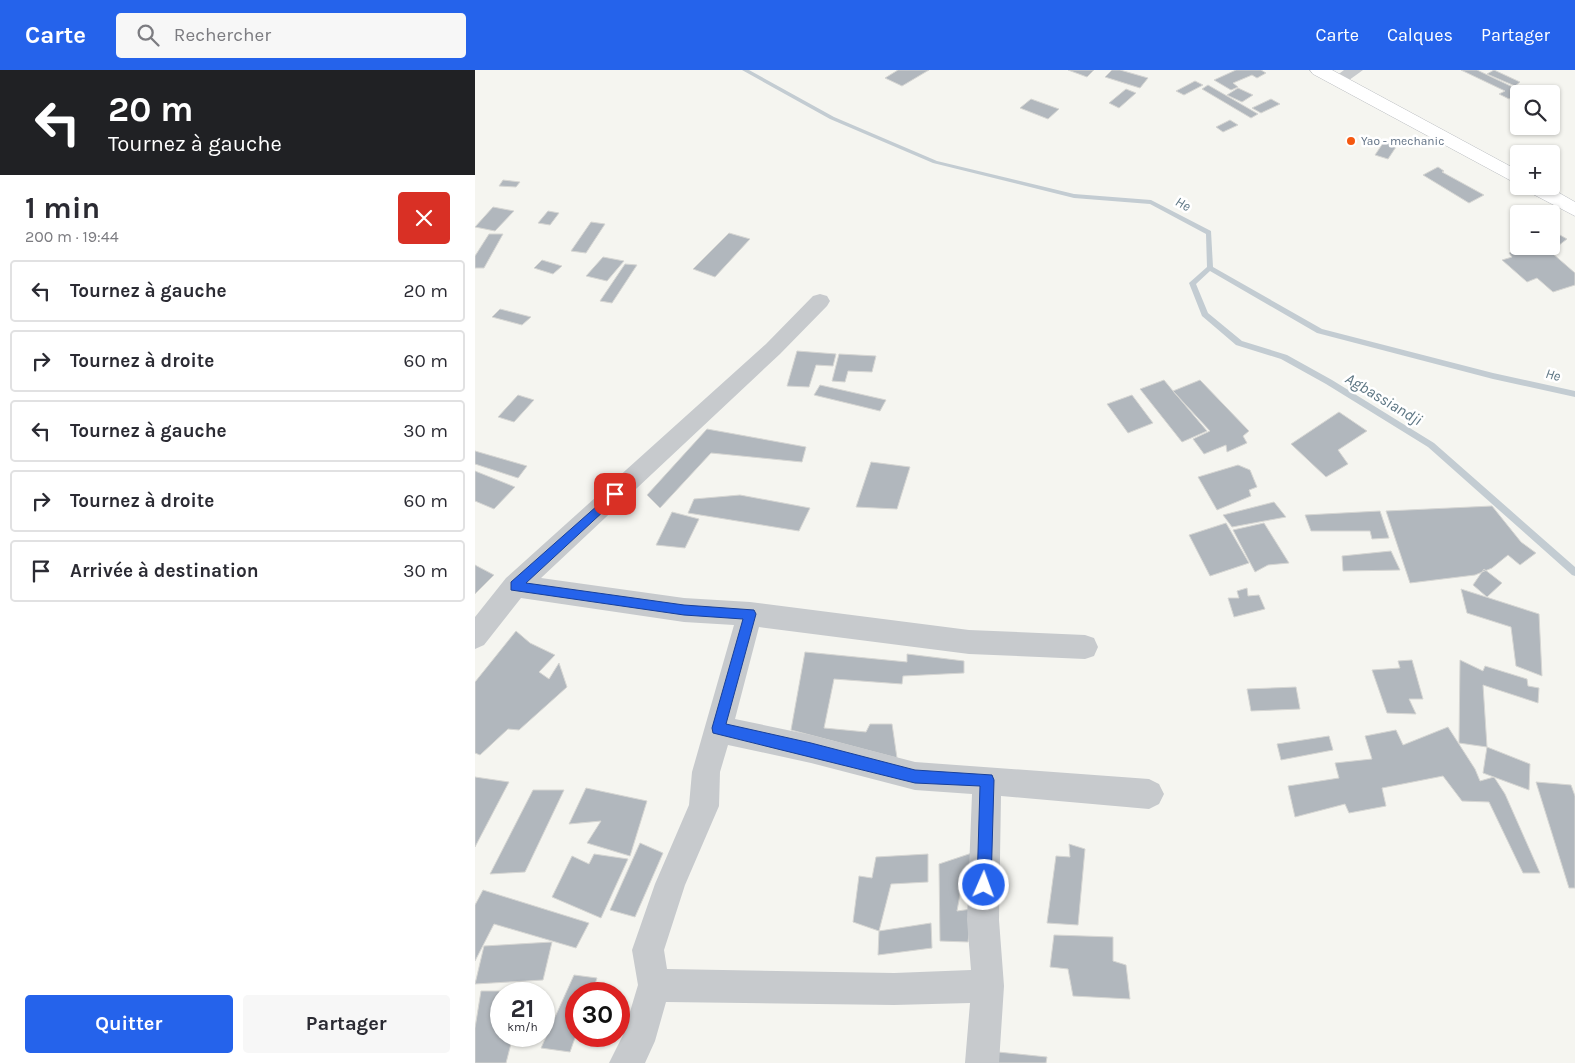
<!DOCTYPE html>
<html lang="fr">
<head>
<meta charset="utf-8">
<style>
  :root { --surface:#fff; --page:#f7f7f7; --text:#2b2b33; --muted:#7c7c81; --line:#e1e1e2; --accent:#2563eb }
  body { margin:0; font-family:Karla,sans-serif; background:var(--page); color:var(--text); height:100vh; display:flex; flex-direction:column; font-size:19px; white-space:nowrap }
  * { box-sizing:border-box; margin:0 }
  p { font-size:16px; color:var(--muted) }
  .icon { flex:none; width:28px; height:28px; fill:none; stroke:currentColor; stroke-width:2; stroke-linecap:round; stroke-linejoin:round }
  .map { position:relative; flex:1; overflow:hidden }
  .side { display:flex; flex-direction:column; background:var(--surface); width:475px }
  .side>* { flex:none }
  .guide { background:#202124; color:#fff; overflow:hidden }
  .controls { position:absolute; left:1035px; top:15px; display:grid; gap:10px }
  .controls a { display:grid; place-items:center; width:50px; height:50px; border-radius:5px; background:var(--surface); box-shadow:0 1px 4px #0004; font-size:25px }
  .speed { position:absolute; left:15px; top:912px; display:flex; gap:10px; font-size:25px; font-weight:700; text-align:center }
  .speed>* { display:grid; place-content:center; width:65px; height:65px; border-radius:50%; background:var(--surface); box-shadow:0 1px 4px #0004; line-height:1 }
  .speed small { font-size:12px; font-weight:400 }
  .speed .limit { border:8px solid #d22; background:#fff; color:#111 }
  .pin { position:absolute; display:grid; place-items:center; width:42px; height:42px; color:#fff; margin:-21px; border-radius:10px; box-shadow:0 2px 8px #0006 }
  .me { position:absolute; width:55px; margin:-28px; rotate:2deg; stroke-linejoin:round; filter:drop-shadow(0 0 4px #0008) }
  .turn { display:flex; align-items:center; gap:18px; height:105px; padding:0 25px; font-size:22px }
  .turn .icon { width:65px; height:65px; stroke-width:2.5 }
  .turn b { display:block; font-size:35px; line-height:42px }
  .round { display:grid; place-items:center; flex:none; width:52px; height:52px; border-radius:5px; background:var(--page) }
  .overview { display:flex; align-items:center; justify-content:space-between; height:85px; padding:0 25px }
  h1 { font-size:30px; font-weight:700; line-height:38px }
  .cta { display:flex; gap:10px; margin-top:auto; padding:10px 25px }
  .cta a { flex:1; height:58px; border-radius:5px; background:var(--accent); color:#fff; font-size:20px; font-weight:700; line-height:58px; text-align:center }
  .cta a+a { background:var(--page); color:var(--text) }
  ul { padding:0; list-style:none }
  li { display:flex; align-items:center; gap:15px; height:62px; margin:0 10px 8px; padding:0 15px; border:2px solid var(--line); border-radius:5px }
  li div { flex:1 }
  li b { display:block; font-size:19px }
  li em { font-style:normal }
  header { display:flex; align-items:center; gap:30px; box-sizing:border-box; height:70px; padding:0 25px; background:var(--accent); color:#fff }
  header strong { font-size:24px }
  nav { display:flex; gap:28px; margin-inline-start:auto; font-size:18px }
  .search { width:350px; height:45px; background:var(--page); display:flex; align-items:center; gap:12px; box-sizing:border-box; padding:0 18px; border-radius:5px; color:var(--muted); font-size:19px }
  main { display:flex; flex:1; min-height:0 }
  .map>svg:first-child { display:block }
</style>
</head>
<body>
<header>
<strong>Carte</strong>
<div class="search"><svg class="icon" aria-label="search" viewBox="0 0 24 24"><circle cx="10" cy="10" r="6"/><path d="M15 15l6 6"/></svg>Rechercher</div>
<nav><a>Carte</a><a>Calques</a><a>Partager</a></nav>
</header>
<main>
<section class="side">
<div class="guide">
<div class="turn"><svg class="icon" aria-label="left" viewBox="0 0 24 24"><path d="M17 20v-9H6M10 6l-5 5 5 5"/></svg><div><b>20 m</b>Tournez à gauche</div></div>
</div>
<div class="overview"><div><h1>1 min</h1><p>200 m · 19:44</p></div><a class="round" style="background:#d93025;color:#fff"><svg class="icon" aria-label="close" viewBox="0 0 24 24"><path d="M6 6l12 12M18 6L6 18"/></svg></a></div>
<ul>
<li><svg class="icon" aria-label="left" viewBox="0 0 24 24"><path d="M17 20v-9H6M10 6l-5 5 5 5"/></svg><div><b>Tournez à gauche</b></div><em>20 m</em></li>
<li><svg class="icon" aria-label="right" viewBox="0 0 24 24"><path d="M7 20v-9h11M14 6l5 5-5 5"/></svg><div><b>Tournez à droite</b></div><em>60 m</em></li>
<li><svg class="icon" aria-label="left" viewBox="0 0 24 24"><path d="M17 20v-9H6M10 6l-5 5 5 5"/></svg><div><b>Tournez à gauche</b></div><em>30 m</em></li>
<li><svg class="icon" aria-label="right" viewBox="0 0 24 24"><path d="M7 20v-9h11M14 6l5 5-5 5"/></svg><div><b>Tournez à droite</b></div><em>60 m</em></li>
<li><svg class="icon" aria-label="arrive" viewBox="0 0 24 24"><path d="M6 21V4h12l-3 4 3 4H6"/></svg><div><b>Arrivée à destination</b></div><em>30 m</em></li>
</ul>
<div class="cta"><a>Quitter</a><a>Partager</a></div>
</section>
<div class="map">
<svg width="1100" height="993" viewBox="0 0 1100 993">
  <rect width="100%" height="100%" fill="#f5f5f0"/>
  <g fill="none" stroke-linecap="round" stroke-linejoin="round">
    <path fill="#c3ccd2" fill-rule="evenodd" d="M267,0H274L359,47L462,91L599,124L676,130L736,161L738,197L847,259L1018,303L1100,321V327L1018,309L842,263L735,201L721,214L733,243L767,271L812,285L857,310L959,373L1100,497V506L1097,505L953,377L851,314L806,289L761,275L727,246L714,213L732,197L731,164L675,134L599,128L458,93L355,49Z"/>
  </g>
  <path fill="#b1b7bd" stroke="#d6d6d3" d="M423,0H454L427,16L410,8Z
    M593,0H619L612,7Z
    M637,0H645L673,8L665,18L630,7Z
    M761,0H786L791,3L782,8L777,5L758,13L763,17L756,20L739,10Z
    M986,0H1002L1046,21L1034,29L1024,24L1030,21Z
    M1019,0L1045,12L1040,16L1012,4Z
    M720,11L728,15L709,25L701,21Z
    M733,15L783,44L776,48L727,19Z
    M763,18L778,25L767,32L752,25Z
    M651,19L661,23L644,38L634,33Z
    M556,29L584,39L573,49L545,38Z
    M796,29L805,34L786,43L777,38Z
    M755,50L763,55L748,62L741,57Z
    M910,70L923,74L913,89L900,85Z
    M963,97L969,101L967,102L1009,125L994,133L948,105Z
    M28,110L45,112L41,117L24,116Z
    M18,137L39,141L20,161L0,157Z
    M73,141L84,143L75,155L63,153Z
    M116,152L130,154L111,183L96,181Z
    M1076,160L1092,169L1079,179L1073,176H1076Z
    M254,163L275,169L240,207L218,199Z
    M14,164H28L9,198H0V186Z
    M1054,176H1069L1100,203V215L1078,222L1062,208L1052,212L1027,190L1037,187L1034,183Z
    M128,187L149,191L132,211L111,206Z
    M67,190L87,196L78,204L59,198Z
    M150,194L162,195L137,233L125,231Z
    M25,239L56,247L47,255L17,247Z
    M322,281L361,284L358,296L341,295L334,317L312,316Z
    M364,284L401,286L397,302L373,301L370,312L357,311Z
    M689,310L698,321L732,361L707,372L665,319Z
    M725,310L774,361L768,366L772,373L752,382L751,375L729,384L718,369L735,361L698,321Z
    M345,315L411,330L405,341L339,325Z
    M43,325L59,330L39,352L23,347Z
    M657,325L678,353L653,363L632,334Z
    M864,342L892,361L863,380L873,394L851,407L816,374Z
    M232,359L331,377L327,392L236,383L185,438L172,425Z
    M0,381L52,396L43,408L0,394Z
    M396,392L435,397L422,439L381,437Z
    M763,395L775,400L782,417L774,420L776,426L742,440L723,407Z
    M0,401L40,417L19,439L0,431Z
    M265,425L335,438L324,461L213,443L219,429Z
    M799,432L811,447L757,457L748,445Z
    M1017,436L1046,472L1061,483L1045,495L1033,485L1017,498L1000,505L935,513L911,441Z
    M905,441L914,468L897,469L895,461H836L830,445Z
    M197,442L224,449L210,478L181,475Z
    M751,453L774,493L735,506L714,465Z
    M789,453L814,493L793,495L780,502L758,460Z
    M916,481L925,500L868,501L867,486Z
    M0,495L19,505L0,524Z
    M1009,499L1027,513L1012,527L998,515Z
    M772,518L773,526L784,525L790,539L759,547L753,528H764L762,521Z
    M986,519L1064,544L1067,606L1041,596L1036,557L992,543Z
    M41,561L55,573L80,585L64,602L74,609L84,593L92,617L44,660L33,659L5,685L0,683V612Z
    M330,582L432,592V584L489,591V603L428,606L427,614L359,609L349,658L391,662L395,654H417L422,688L316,660Z
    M937,590L948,629H934L941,644L912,643L897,600L925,598L923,591Z
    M985,590L1008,601L1010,596L1052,609L1053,616L1064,618L1063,633L1008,615L1012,677L984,673Z
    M821,617L825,639L776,641L772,619Z
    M973,657L1000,699L1005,711L1019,707L1030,724L1065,803H1048L1014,732L987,731L968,706L907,718L911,736L874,743L870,734L820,747L813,716L864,708L860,693L897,689L890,666L921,660L928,675Z
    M854,666L858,680L806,690L802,674Z
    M1012,677L1055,694L1054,720L1008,703Z
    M0,707L34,712L0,777Z
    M1061,712L1096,715L1100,726V818H1094Z
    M111,718L172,731L155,786L112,773L126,751L94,754Z
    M58,720H89L50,802L15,804Z
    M165,773L188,783L160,847L135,840Z
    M594,774L610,779L603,855L572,853L581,786L595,787Z
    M497,783L502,808L487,813L482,841L497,839L493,872L465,871L464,794Z
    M119,784L153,789L126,848L77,827L97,786L114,794Z
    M453,784V812L416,814L404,861L378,852L384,806L397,808L401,787Z
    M8,820L114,853L101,878L19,854L0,891V835Z
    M456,853L457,878L403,885L404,861Z
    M579,865L638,867V891L651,895L655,929L598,926L593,899L575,897Z
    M77,872L68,910L0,914L9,876Z
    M99,905L122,908L117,924H101V965L95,982L66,978Z
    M6,921H50L49,924H26V966H38L31,993H0V958Z
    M523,982L572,987L571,993H522Z"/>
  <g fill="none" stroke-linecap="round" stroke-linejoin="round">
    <defs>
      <path id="primary" d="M835,0H857L1044,101V115L838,4Z
        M1047,116H1072L1100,132V146L1050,120Z"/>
    </defs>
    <use href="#primary" stroke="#b9bcc0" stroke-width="1"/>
    <path fill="#c7cacd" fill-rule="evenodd" d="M869,0H888L870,13H858L856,10Z
      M345,224L352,226L355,231L352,236L305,284L66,508L209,528L275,532L494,560L610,565L619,568L623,577L619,586L610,589L494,584L284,557L260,649L336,665L440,692L674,709L684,714L689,724L684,734L674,739L526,726L524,850L529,916L524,993H490L495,933L419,935L191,932L180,971L170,993H134L148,965L163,915L157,880L180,814L214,735L217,702L259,555L209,552L46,528L9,575L0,579V547L31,508L291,274L338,226ZM253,675L336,693L440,720L497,724L492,850L496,900L419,903L192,899L189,880L210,815L244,736L245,702Z"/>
    <use href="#primary" fill="#fff" fill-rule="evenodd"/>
  </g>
  <path fill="#2563eb" stroke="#184099" d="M140,420L146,424L144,427L51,513L209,535L279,540L281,544L251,654L336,673L440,700L517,705L519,710L516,815L514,820L509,822L504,820L502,815L505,716L440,713L238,663L237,658L268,549L209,545L36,520V512Z"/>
  <circle fill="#f55810" stroke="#fff" stroke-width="2" cx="876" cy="71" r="5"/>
  <g text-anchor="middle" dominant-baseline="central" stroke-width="5" stroke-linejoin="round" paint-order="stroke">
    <g font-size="12" fill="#617285" stroke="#fff" text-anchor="start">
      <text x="886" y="71">Yao - mechanic</text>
    </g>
    <g font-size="14" font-style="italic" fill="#5c7583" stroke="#fff">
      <text transform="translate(708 134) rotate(28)">He</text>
      <text transform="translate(1078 305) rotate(14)">He</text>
    </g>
    <g font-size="16" font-style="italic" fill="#5c7583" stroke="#fff">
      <text transform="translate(909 329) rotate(31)">Agbassiandji</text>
    </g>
  </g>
</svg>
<div class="controls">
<a><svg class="icon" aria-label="search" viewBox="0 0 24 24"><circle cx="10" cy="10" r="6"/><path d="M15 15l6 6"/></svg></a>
<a>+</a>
<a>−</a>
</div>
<div class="speed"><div>21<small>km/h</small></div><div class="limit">30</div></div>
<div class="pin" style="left:140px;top:424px;background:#d93025"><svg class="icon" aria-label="arrive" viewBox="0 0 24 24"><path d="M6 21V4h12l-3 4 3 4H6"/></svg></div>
<svg class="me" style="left:509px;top:815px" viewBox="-20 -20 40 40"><circle r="17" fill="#2563eb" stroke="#fff" stroke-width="3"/><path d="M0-11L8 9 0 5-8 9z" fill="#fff"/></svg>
</div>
</main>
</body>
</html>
